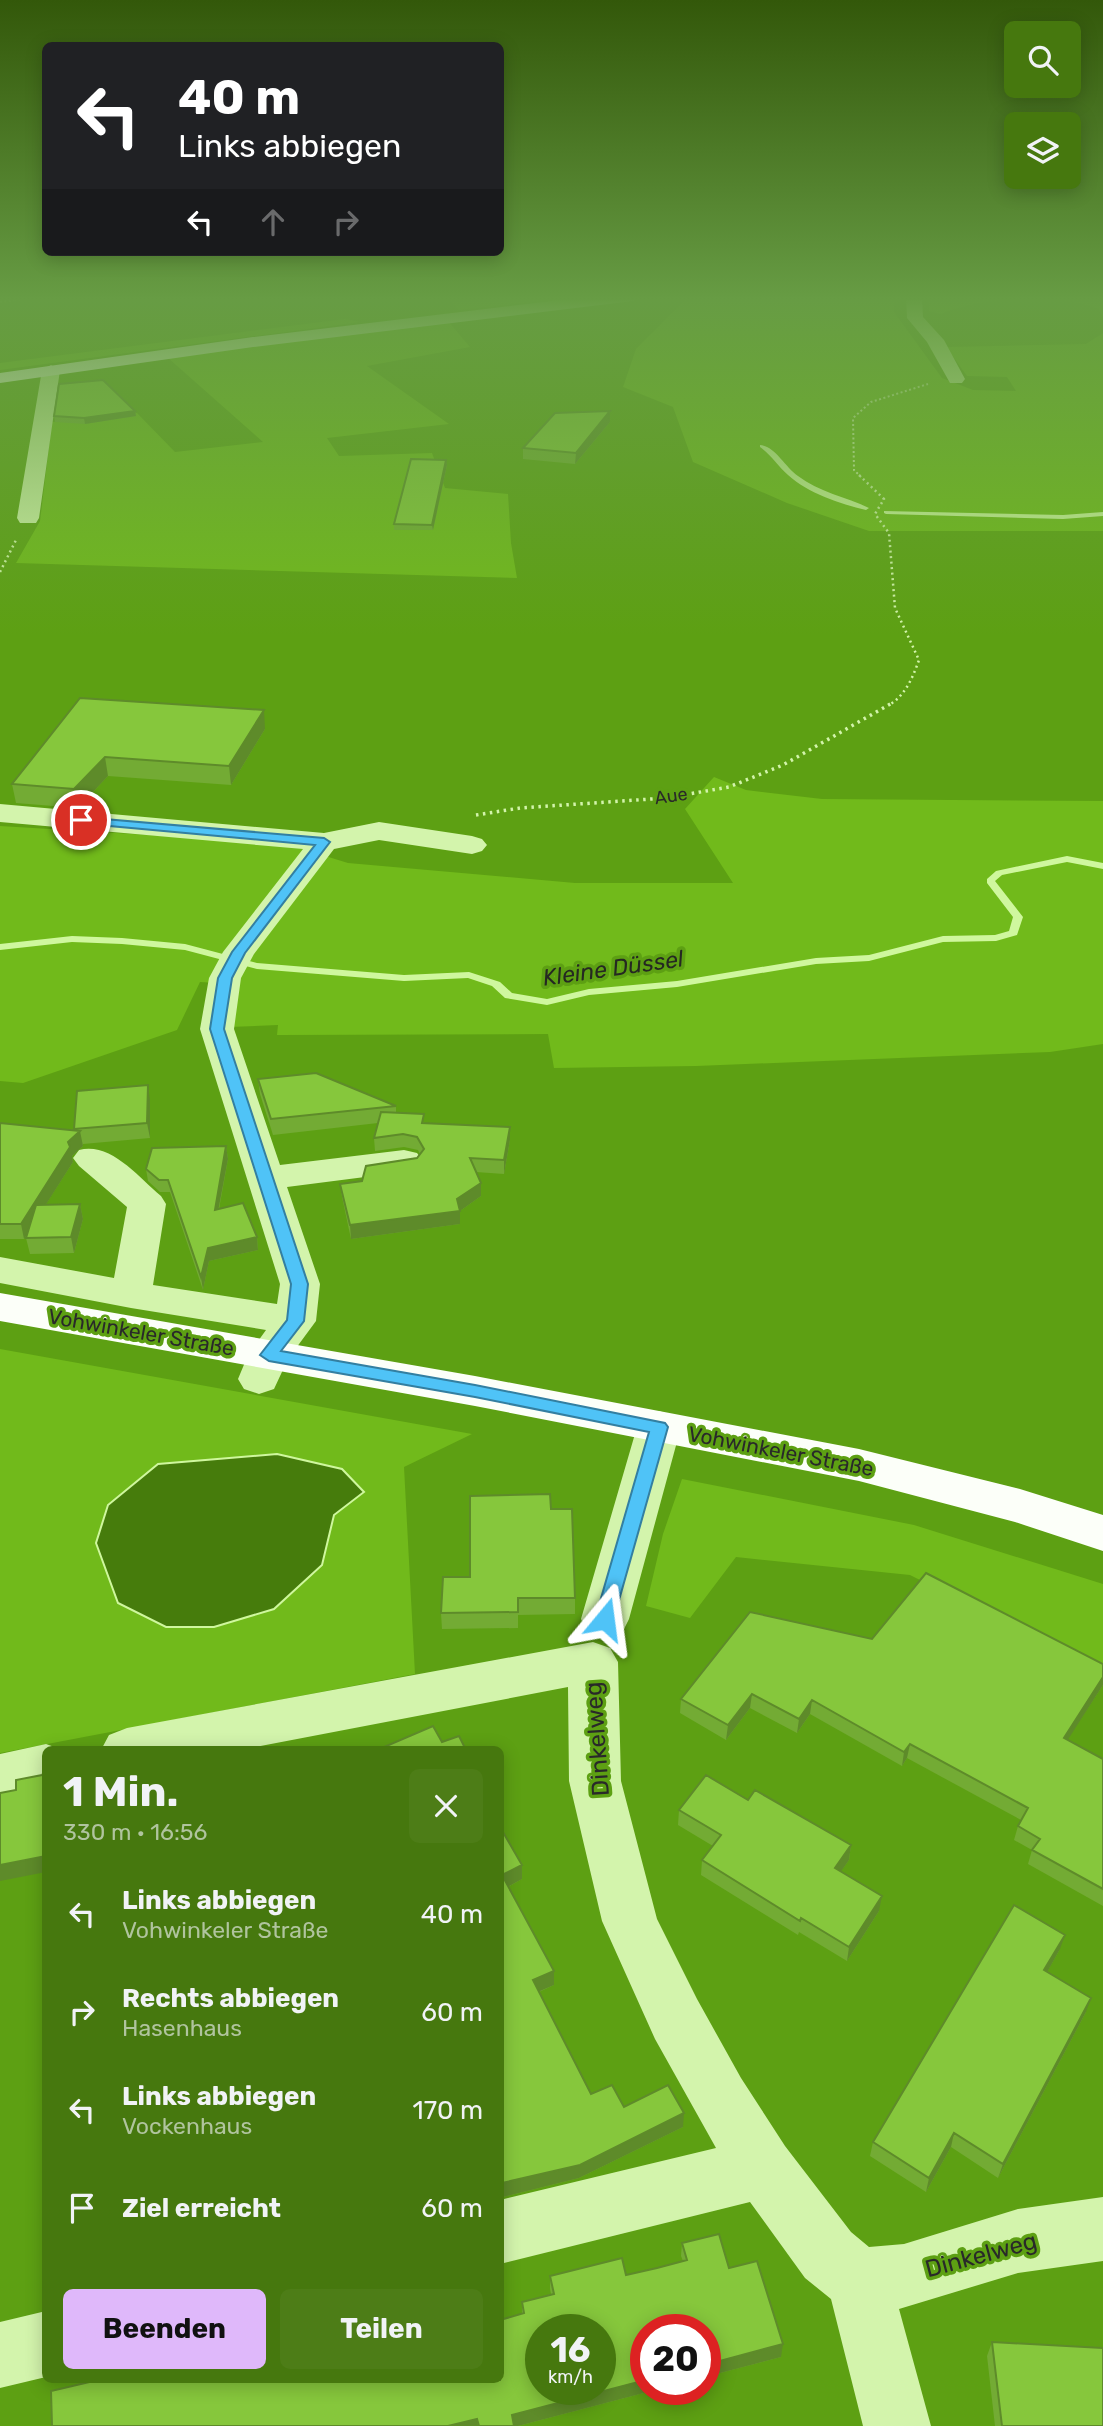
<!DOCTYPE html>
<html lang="de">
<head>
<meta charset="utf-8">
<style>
  :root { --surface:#46780e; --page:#4d7d17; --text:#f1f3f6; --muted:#b0c49e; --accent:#dfb8fa }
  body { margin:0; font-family:Rubik,sans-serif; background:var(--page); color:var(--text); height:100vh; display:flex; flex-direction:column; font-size:26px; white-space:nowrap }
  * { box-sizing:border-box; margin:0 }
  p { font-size:23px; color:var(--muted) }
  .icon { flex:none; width:38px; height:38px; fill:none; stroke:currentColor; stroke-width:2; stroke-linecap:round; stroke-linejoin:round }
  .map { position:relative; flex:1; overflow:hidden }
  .details { position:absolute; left:42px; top:1746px; width:462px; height:637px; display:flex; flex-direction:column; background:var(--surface); border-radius:10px; box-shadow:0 4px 18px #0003 }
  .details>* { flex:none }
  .hud { position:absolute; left:42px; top:42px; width:462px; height:214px; border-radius:10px; box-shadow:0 4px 18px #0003; background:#202124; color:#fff; overflow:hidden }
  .controls { position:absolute; left:1004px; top:21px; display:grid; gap:14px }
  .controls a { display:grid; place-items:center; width:77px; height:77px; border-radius:10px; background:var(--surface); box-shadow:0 4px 18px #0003; font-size:35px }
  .speed { position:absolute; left:525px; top:2314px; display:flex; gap:14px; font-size:35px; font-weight:700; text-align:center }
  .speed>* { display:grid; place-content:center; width:91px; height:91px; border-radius:50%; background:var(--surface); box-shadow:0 4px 18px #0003; line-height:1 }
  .speed small { font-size:18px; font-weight:400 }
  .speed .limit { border:10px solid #d22; background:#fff; color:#111 }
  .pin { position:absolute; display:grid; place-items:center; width:60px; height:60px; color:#fff; margin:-30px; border:4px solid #fff; border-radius:50%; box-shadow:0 2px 7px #0007 }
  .me { position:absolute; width:77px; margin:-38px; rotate:16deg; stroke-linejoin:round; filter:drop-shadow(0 0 5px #0008) }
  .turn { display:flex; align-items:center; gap:24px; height:147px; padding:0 21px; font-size:32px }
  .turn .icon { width:91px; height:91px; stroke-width:2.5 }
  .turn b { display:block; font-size:49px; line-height:60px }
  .lanes { display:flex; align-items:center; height:66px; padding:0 21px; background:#0003; justify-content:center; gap:35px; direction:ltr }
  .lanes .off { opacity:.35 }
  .round { display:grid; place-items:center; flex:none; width:74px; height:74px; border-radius:10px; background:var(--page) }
  .overview { display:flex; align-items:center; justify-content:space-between; height:119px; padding:0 21px }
  h1 { font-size:42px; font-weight:700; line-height:52px }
  .primary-button { display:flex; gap:14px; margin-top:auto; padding:14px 21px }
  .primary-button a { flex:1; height:80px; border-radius:10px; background:var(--accent); color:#111; font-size:28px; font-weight:700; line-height:80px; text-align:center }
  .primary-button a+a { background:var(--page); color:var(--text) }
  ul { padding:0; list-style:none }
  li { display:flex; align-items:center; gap:21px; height:98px; padding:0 21px }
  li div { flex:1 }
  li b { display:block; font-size:26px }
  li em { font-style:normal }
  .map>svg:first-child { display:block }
</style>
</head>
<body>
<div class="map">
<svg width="1103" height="2426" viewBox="0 0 1103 2426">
  <rect width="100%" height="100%" fill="#5da013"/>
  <path fill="#71ba1b" d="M445,296H586L459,310Z
    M689,296H895L894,312L942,378L973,390L1016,391L1007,377L967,376L946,347L1086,344L1103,333V531H869L787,503L693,462L673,407L623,387L636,349Z
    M929,296H1103V318L1099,309C1056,293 984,296 941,314L929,311Z
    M345,319L360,322L0,370V363Z
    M447,320L470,347L367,366L449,424L327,438L339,456L432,453L445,488L508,494L511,543L517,578L16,563L40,521L52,422L137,413L175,452L263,442L167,357Z
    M714,777L746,790L822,799L1103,801V1044L1050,1052L696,1066L554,1068L548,1034L277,1035L278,1025L229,1027L233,984L200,982L177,1030L23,1083L0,1081V826L283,843L348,863L575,883H733L685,809Z
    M0,1349L472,1434L404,1467L415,1674L0,1753Z
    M682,1479L914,1525L1103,1584V1672L910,1575L736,1557L690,1618L646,1606L663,1534Z"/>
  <path fill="#467c0c" stroke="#cff79e" stroke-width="2" d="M277,1454L342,1469L364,1492L334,1515L322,1565L274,1609L214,1627H166L118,1603L96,1543L108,1505L158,1464Z"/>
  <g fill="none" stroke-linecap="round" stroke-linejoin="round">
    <path fill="#cff79e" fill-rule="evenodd" d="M760,445C775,446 785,467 798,476C819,492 846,497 869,508L866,510C840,504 808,493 788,475C778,466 771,455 760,447Z
      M884,511L1063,515L1103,512V516L1063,519L886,514L884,513Z
      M1067,856L1103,863V869L1067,862L1002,875L995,881L1023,917L1017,935L996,941L943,942L869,961L816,964L677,987L589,995L547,1005L505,998L492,986L468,978L404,981L257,969L185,950L122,944L72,942L0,950V944L72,936L122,938L185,944L257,963L404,975L469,972L500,982L512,993L547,999L589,989L677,981L816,958L869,955L943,936L995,935L1009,931L1013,917L987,883V879L996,871Z"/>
    <path stroke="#d3f4ac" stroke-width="2" stroke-dasharray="2 2.5" stroke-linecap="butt" d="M0,302L50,296
      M861,477L854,470L853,418L871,402L928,384"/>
    <path stroke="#d3f4ac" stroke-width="2.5" stroke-dasharray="2 3.5" stroke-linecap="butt" d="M859,475L884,499L875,514L889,533L895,608L919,660C913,677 905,696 889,705
      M0,572L17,538"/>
    <path stroke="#d3f4ac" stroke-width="3.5" stroke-dasharray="2.5 4.5" stroke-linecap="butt" d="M476,815L520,808L666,798L729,787L783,765L892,703"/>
    <path fill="#d3f4ac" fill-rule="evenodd" d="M906,296H922L923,317L944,340L965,379L962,383H950L927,342L907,318Z
      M51,365L60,370L39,518L36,523H20L17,518L42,370Z
      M0,804L324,833L379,822L472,836L482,839L487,845L482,851L472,854L379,840L334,849L254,954L241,978L234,1029L280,1165L404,1150L417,1153L423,1161L417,1169L404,1172L287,1187L320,1284L316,1321L288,1359L274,1389L259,1394L244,1389L238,1379L248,1355L266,1330L131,1308L0,1283V1257L114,1278L127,1207L79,1166L73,1158L79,1150C111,1142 137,1176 161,1196L166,1204L153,1285L277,1304L280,1284L200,1029L209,978L223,952L303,849L0,822Z
      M659,1411L674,1416L681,1427L629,1619L622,1633L605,1638L588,1633L581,1619L637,1427L644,1416Z
      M593,1642L610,1648L618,1662L621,1781L657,1919L697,1999L741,2078L785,2146L851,2232L869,2247L904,2244L1018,2209L1103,2197V2261L1018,2273L899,2309L931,2426H863L831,2299L805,2278L750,2202L500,2264V2200L716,2148L655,2039L602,1921L569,1781L568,1687L240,1750H101L109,1735L127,1728Z
      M46,1744L63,1750H46V1788L8,1795L0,1792V1754Z
      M46,2311V2377L0,2388V2322Z"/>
    <path fill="#fcfff9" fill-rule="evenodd" d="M593,296H641L633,301L253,347L0,383V373L253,337Z
      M0,1293L475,1376L859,1449L1020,1489L1103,1515V1551L1015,1522L859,1481L475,1406L0,1321Z"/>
  </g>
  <path fill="#73ab34" d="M135,411L136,416L85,424L55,422L54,416Z
    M610,422L575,464L523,459V448Z
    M446,460L447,465L433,530H394V524Z
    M80,698L265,729L231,785L108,776L78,808L16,803L12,784Z
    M258,1079L396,1106V1113L425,1123L510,1140L504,1174L476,1172L481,1183V1196L460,1211V1224L351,1239L342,1197L340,1184L362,1181L417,1158L420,1154L418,1150L404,1147L375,1151L374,1138L378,1123L273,1135L260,1094Z
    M77,1091L150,1100V1138L83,1144V1146L72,1156L73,1162L46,1204H80L83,1219L74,1253L30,1254L26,1238L27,1235L24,1239H0V1123L74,1130Z
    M226,1146L228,1159L219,1209L257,1237L258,1250L209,1261L203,1290L170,1192H160L148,1181L146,1169Z
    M551,1509L575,1598V1614L518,1615V1628L442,1629L441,1613L470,1577Z
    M872,1639L1103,1664V1685L1067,1740L1103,1759V1906L1028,1864L1032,1850L1014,1840L1018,1826L1021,1820L907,1758L902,1766L810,1714L797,1733L750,1708L726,1740L680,1713L681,1699Z
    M679,1810L851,1845L849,1860L841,1871L879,1911L847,1961L799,1932L798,1935L701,1875L702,1860L713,1846L678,1825Z
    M500,1827L522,1865V1879L508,1887L554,1971V1985L539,1992L591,2094L624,2107L683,2127L579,2178L503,2197L500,2192Z
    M1060,1949L1047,1972L1086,2012L998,2178L951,2147L926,2192L870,2156L873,2142Z
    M682,2243L729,2268L781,2357L705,2377V2329L646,2389H659L518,2426H52L500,2380L522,2314V2302L551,2294L550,2289V2276L626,2275L657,2268L683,2261L681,2256Z
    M992,2342L1103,2426H995L987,2356Z"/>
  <path fill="#5e8b2a" d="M135,411L136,416L85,424L84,418Z
    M610,411V422L575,464L576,453Z
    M446,460L447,465L433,530L432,525Z
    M264,710L265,729L231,785L229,766Z
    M105,757L108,776L78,808L74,789Z
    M148,1085L150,1100V1138L147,1123Z
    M510,1127V1140L504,1174V1160Z
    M80,1131L83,1146L72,1156L73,1162L24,1239L21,1224L68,1142Z
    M226,1146L228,1159L216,1222L215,1210Z
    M481,1183V1196L460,1211V1224L351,1239L350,1225L457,1199Z
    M80,1204L83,1219L74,1253L71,1237Z
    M257,1237L258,1250L209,1261L203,1290L201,1277L208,1248Z
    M1103,1677V1685L1060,1752L1064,1738Z
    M752,1694L750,1708L726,1740L728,1725Z
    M812,1700L810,1714L797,1733L799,1719Z
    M910,1744L907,1758L902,1766L904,1752Z
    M851,1845L849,1860L833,1883L835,1868Z
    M46,1856V1872L0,1881V1865Z
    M522,1865V1879L502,1890V1875Z
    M882,1896L879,1911L847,1961L849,1947Z
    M1065,1935L1060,1949L1040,1985L1044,1970Z
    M554,1971V1985L533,1994V1980Z
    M1091,1998L1086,2012L998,2178L1003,2164Z
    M684,2113L683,2127L579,2178L503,2197L502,2183Z
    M954,2133L951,2147L926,2192L929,2178Z
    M783,2344L781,2357L705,2377V2365Z
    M646,2380V2389H659L518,2426H513L512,2415Z
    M477,2419L478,2426H448Z"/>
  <path fill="#86c73c" stroke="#5e8b2a" stroke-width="2" fill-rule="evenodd" d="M103,380L135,411L84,418L54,416L59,384Z
    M610,411L576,453L523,448L555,413Z
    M411,459L446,460L432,525L394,524Z
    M80,698L264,710L229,766L105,757L74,789L12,784Z
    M316,1073L396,1106L271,1119L258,1079Z
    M148,1085L147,1123L74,1129L77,1091Z
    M381,1112L424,1114L422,1123L510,1127L504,1160L470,1158L481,1183L457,1199L460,1211L350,1225L340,1184L362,1181L366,1166L417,1158L424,1149L417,1137L403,1134L374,1138Z
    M0,1123L80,1131L68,1142L70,1147L21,1224H0Z
    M226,1146L215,1210L243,1203L257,1237L208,1248L201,1277L168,1180H159L146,1169L152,1148Z
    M80,1204L71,1237L26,1238L36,1205Z
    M550,1494L551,1509H572L575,1598H518V1612L441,1613L443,1577H470V1496Z
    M926,1573L1103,1664V1677L1064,1738L1103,1759V1889L1032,1850L1040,1839L1018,1826L1028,1808L910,1744L904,1752L812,1700L799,1719L752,1694L728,1725L681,1699L750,1612L872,1639Z
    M433,1726L442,1742L459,1736L466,1750H385L384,1747Z
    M46,1769V1856L0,1865V1793L16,1790V1780L42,1775Z
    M706,1775L748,1800L755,1790L851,1845L835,1868L882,1896L849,1947L801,1918L800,1921L702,1860L721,1835L679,1810Z
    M500,1827L522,1865L502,1875L554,1971L533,1980L591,2094L612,2085L624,2107L668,2085L684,2113L580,2165L502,2183L500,2179Z
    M1014,1905L1065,1935L1044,1970L1091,1998L1003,2164L954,2133L929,2178L873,2142Z
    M719,2234L729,2268L757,2261L783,2344L705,2365V2329H646V2380L512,2415L514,2426H479L477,2419L448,2426H52L51,2391L98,2380H500V2320L524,2313L522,2302L554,2294L550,2276L622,2258L626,2275L657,2268L687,2260L682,2243ZM541,2329H600V2389H541Z
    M992,2342L1103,2348V2426H1002Z"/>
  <linearGradient id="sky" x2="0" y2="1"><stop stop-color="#33580a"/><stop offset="0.47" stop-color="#679c44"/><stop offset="1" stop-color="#679c44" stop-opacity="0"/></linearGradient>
  <rect width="1103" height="636" fill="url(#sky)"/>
  <path fill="#4fc3f7" stroke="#337fa1" stroke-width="2" d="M81,817L324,838L330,842L245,953L232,978L224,1029L308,1284L304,1321L281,1351L475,1385L665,1423L668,1427L612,1625L605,1627L598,1625L595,1619L649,1432L475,1397L269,1361L260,1355L287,1320L291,1284L210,1029L218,978L232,952L315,845L77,823L75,820Z"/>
  <g text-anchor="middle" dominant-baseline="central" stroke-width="7" stroke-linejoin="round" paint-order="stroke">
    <g font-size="18" fill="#292929" stroke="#5da013">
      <text transform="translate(671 796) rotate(-8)">Aue</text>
    </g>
    <g font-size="21" fill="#292929" stroke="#5da013">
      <text transform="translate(141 1332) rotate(10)">Vohwinkeler Straße</text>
      <text transform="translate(781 1451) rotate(11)">Vohwinkeler Straße</text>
    </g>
    <g font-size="23" font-style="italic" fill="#252822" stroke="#5da013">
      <text transform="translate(613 968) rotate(-8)">Kleine Düssel</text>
    </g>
    <g font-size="24" fill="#292929" stroke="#5da013">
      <text transform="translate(597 1739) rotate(-94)">Dinkelweg</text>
      <text transform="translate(981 2255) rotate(-15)">Dinkelweg</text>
    </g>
  </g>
</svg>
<div class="controls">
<a><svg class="icon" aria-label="search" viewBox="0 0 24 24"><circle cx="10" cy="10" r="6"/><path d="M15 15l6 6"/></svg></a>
<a><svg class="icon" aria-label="layers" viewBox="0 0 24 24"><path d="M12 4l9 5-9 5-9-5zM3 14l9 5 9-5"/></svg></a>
</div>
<div class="speed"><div>16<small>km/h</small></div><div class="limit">20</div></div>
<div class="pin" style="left:81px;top:820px;background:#d93025"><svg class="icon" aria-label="arrive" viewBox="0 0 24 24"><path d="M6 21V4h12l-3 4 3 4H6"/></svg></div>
<svg class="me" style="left:605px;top:1619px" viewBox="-20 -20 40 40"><path d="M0-17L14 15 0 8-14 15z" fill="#4fc3f7" stroke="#fff" stroke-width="4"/></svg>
<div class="hud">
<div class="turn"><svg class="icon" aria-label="left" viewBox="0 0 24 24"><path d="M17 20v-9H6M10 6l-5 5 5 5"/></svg><div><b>40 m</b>Links abbiegen</div></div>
<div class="lanes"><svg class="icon" aria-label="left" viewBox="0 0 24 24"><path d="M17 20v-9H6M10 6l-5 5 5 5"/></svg><svg class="icon off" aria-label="ahead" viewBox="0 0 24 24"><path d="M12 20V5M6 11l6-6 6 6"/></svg><svg class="icon off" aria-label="right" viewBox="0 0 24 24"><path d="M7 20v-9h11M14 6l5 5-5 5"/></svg></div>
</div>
<section class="details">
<div class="overview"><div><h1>1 Min.</h1><p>330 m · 16:56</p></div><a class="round"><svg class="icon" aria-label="close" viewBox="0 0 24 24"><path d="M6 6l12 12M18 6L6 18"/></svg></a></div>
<ul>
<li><svg class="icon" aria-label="left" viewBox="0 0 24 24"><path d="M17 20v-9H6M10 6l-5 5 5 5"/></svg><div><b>Links abbiegen</b><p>Vohwinkeler Straße</p></div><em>40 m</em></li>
<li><svg class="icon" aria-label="right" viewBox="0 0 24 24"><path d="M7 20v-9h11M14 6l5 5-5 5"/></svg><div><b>Rechts abbiegen</b><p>Hasenhaus</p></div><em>60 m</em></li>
<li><svg class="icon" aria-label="left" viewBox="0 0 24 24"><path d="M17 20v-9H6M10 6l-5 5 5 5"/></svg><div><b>Links abbiegen</b><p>Vockenhaus</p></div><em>170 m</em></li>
<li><svg class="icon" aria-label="arrive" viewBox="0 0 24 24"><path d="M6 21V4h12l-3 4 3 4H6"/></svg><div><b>Ziel erreicht</b></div><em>60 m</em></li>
</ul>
<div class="primary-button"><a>Beenden</a><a>Teilen</a></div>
</section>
</div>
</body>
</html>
